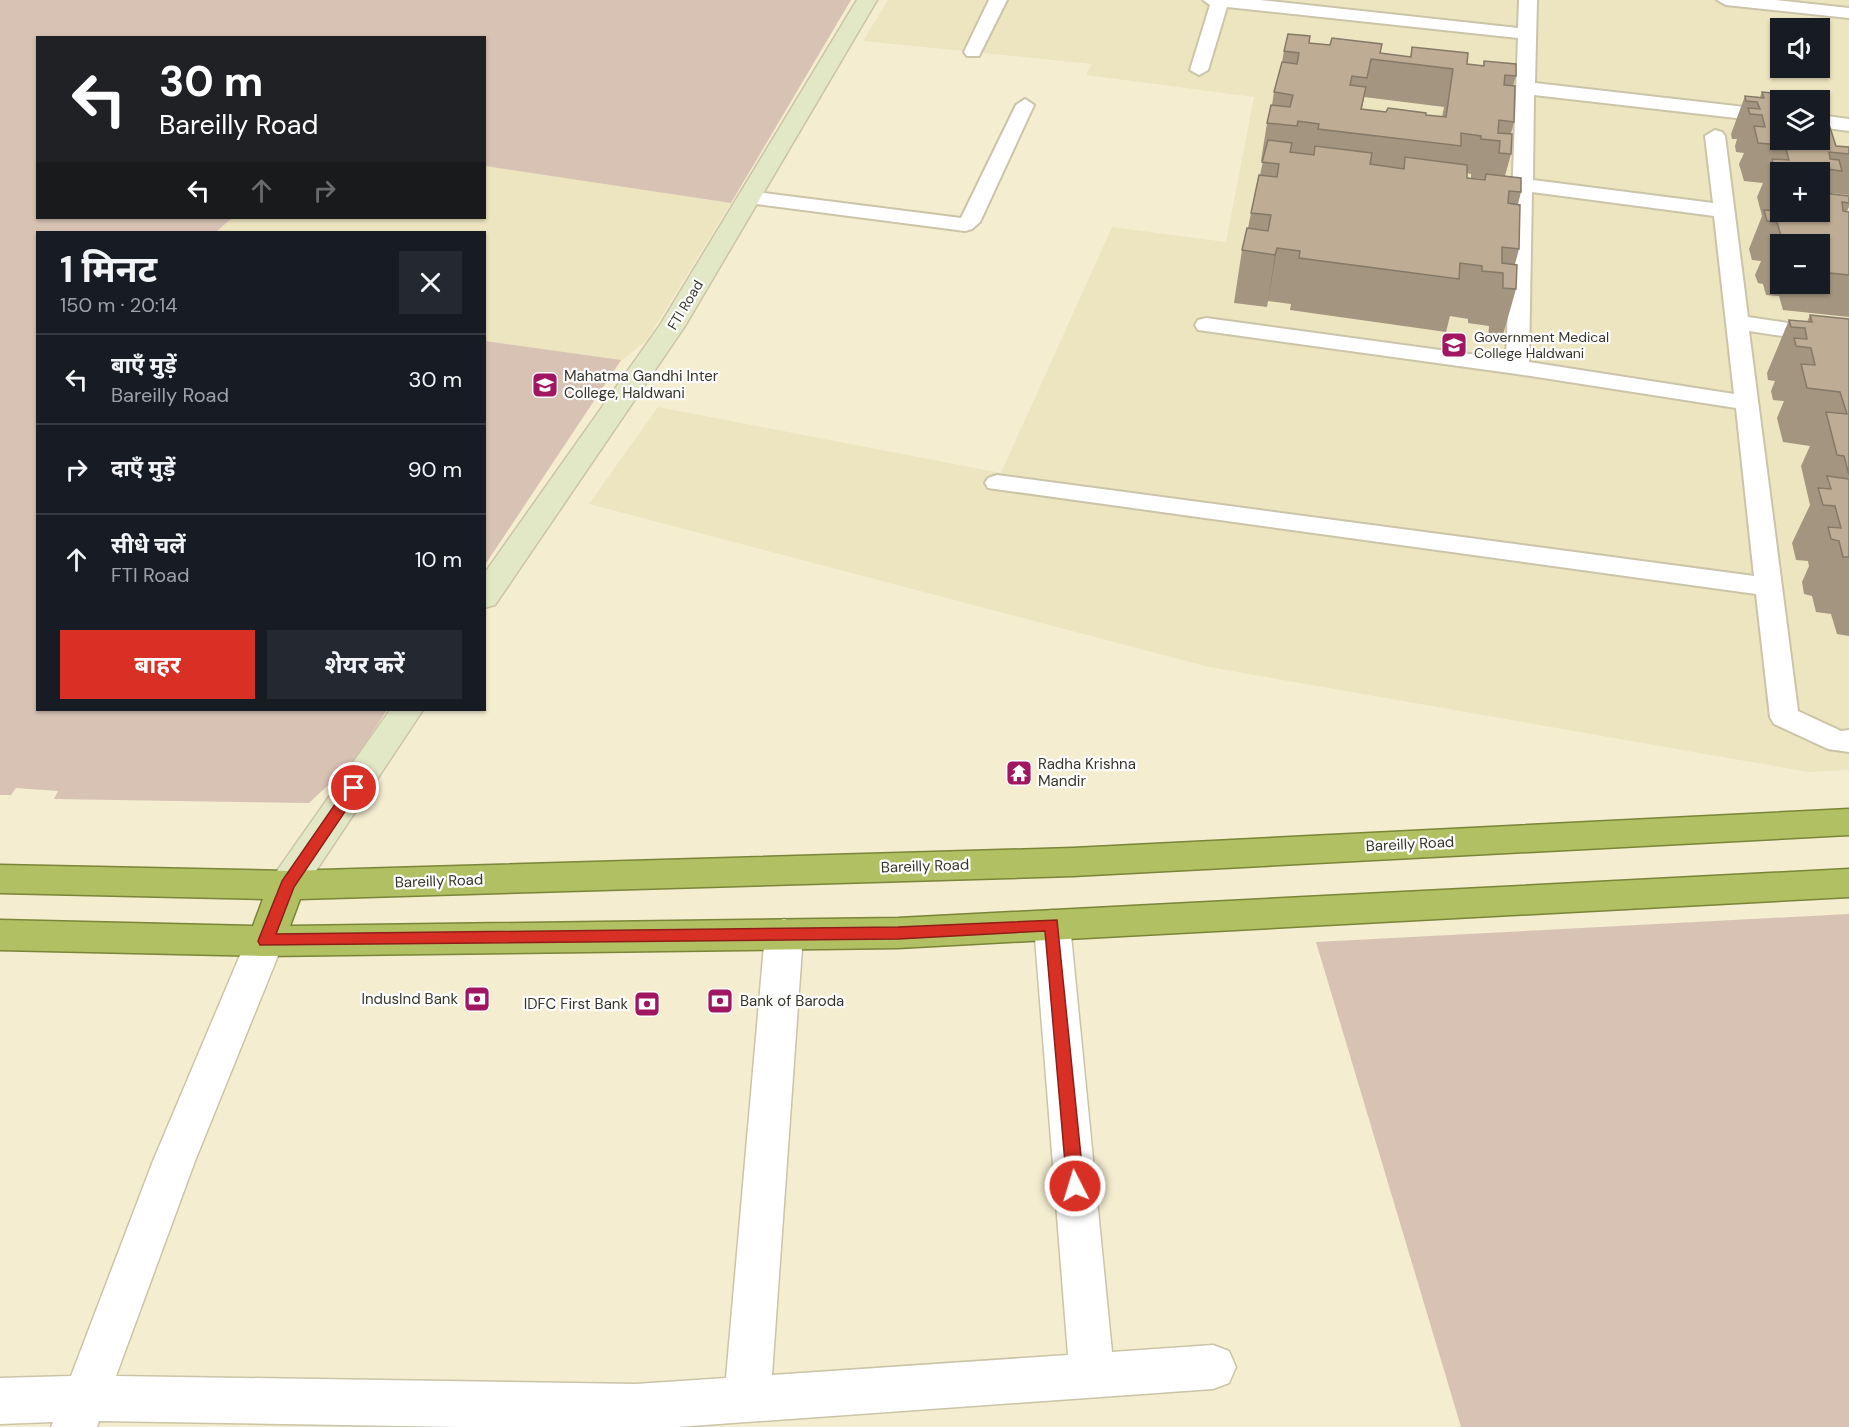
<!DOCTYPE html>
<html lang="hi">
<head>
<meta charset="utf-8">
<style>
  :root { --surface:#171b24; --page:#242831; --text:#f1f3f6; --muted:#9ea1a6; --line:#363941; --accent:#d93025 }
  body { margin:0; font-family:"DM Sans","Noto Sans Devanagari",sans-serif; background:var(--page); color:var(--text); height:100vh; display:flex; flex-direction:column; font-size:22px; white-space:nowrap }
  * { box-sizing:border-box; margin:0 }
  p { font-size:20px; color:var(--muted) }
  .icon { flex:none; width:33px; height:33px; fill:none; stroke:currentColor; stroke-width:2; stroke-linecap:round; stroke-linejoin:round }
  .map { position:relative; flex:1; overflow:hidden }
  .panel { position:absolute; left:36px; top:231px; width:450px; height:480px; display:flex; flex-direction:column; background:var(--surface); border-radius:0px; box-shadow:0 2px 4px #0004 }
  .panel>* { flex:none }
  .hud { position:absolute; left:36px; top:36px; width:450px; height:183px; border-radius:0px; box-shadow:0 2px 4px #0004; background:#202124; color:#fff; overflow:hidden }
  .fabs { position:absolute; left:1770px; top:18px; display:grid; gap:12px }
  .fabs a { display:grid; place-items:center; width:60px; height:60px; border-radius:0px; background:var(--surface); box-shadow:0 2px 4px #0004; font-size:30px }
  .pin { position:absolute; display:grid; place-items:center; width:51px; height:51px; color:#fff; margin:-26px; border:3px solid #fff; border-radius:50%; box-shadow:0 2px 6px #0007 }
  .me { position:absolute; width:66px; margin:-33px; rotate:355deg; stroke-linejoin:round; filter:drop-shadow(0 0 4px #0008) }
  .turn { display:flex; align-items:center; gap:21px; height:126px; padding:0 24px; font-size:27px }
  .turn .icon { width:78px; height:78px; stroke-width:2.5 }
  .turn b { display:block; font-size:42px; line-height:51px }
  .lanes { display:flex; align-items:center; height:57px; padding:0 24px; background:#0003; justify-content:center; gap:30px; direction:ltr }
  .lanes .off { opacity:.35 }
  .round { display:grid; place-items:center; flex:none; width:63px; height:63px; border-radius:0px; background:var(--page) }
  .overview { display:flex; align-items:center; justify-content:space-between; height:102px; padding:0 24px }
  h1 { font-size:36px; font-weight:700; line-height:45px }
  .primary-button { display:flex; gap:12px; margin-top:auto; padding:12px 24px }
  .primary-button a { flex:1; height:69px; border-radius:0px; background:var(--accent); color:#fff; font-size:24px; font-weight:700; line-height:69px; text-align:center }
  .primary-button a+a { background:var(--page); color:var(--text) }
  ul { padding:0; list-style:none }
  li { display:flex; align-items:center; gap:18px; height:90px; padding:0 24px; border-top:2px solid var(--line) }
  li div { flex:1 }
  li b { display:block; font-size:22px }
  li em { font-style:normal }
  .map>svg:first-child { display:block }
</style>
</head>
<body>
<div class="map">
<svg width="1849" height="1427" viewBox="0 0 1849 1427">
  <rect width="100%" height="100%" fill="#f4edd0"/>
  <path fill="#ede5c0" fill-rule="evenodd" d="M888,0H1849V770L1808,772L1209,667L589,504L658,407L1001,473L1112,227L1226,242L1254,97L1086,75L1092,64L863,41ZM1780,28H1820V68H1780ZM1780,100H1820V140H1780ZM1780,172H1820V212H1780ZM1780,244H1820V284H1780Z
    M485,166L731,203L647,340L621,361L485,564L484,232H216L232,218H484Z"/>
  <path fill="#d8c2b4" d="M0,0H851L731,203L485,166L484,38H38V218H232L216,232H38V710H387L353,762L309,803L54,799L58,791L16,788L11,795H0Z
    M485,341L621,360L485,565L484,341Z
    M1849,914V1427H1461L1316,942Z"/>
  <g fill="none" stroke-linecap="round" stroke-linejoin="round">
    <defs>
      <path id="service" d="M989,0H1007L979,56H967L964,52Z
        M1203,0H1260L1518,28L1519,0H1537L1535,83L1780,111V123L1534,95L1533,180L1713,203L1705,136L1715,130L1722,132L1725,136L1748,317L1849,332V346L1749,331L1798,711L1841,731L1849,730V752L1828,749L1774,724L1770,717L1756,594L988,488L985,483L988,478L997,475L1754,576L1736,408L1517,374L1198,330L1195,325L1198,320L1206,318L1506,359L1518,38L1227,7L1208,70L1199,75L1190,70L1210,5ZM1532,192L1714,216L1734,394L1529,362Z
        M1717,0H1775L1849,8V18L1726,5Z
        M1025,99L1034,105L980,222L972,229L965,231L749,203L742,201L739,197L742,193L749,191L961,218L1016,105Z
        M1820,115L1849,119V131L1820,127Z"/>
      <path id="minor" d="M1052,910L1065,914L1070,925L1112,1352L1213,1345L1229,1351L1236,1367L1229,1383L1213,1389L677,1427H460L99,1421L97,1427H51L53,1422L0,1424V1378L71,1376L153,1161L246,941L252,930L265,926L278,930L284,941L195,1161L116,1376L636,1384L726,1378L765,934L771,923L784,919L797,923L803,934L772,1375L1068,1355L1034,925L1039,914Z"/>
      <path id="secondary" d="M857,0H877L685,326L495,605L484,608V574L660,325Z
        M390,710H423L300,895L287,899L274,895L269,885L274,875Z"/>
      <path id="trunk" d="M1849,809V835L1073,876L300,899L290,926L898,918L1849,869V897L898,948L265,956L0,950V920L253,926L263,899L0,893V865L287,871L1073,848Z"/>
    </defs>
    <use href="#service" stroke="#cbc4a8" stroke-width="4"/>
    <use href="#minor" stroke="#cbc4a8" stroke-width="3"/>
    <use href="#secondary" stroke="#cbc4a8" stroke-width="3"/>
    <use href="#trunk" stroke="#7a8537" stroke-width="3"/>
    <use href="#service" fill="#fff" fill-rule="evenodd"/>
    <use href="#minor" fill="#fff" fill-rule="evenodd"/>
    <use href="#secondary" fill="#e2e7c5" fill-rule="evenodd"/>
    <use href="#trunk" fill="#b2c064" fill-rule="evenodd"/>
  </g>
  <path fill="#a3957f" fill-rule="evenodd" d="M1309,43L1410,57L1412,47L1467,64L1483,66L1484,61L1516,76L1513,86L1514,122L1511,134V154L1505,176L1521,192L1518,204L1519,249L1515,264L1516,289L1501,342L1488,341L1489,326L1468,323V319L1450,316L1446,332L1290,310L1291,304L1268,301L1267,307L1234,303L1242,250L1248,228L1251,213L1260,175L1263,161H1261L1267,123L1272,105L1274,92L1282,62L1284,51ZM1364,97L1444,107L1442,117L1426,115L1386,112L1362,109ZM1467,173L1471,174V178L1484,179V180L1467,178Z
    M1762,92L1780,100L1836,146L1849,147V195L1832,193V194L1849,196V207L1847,211L1849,212V317L1783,310L1779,296L1766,295L1763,284L1758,283L1755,275L1761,261L1752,260L1749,249L1762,216L1757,197L1763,183L1744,181L1739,164L1744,153L1736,152L1735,146L1737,139H1732L1731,134L1745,96L1760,97ZM1780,172L1820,212H1780ZM1780,244H1820V284H1780Z
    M1810,315L1849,319V636L1837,634L1831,614L1816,612L1812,596L1804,594L1802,582L1809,566L1808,561L1796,560L1792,543L1810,505L1801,466L1810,446L1783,442L1777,418L1784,401L1773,400L1771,391L1775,381L1768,380L1767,373L1789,320L1807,322Z"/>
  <path fill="#857968" d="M1277,248L1268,301L1267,307L1275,255Z"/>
  <path fill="#bead94" stroke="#857968" stroke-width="1.5" fill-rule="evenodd" d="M1288,34L1310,36L1309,43L1330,45L1332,38L1382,44L1380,53L1411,57L1412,47L1468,53L1467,64L1484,66V61L1516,64V76L1505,75L1504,85L1515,86L1514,122L1499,120L1498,133L1512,134L1511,154L1499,153L1500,141L1481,139V136L1461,133V146L1318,129L1319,124L1298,121L1297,126L1267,123L1271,105L1290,107L1293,95L1274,92L1282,62L1297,64L1299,53L1284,51ZM1371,59L1453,69L1446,117L1426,115V113L1388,108L1386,112L1361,109L1366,87L1350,85L1352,76L1367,78Z
    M1762,92L1812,97L1813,100H1780V140H1820V112H1825L1836,146L1849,147V154L1829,152L1830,159L1839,160L1842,171L1819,168L1824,193L1849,196V203L1842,202L1843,211L1849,212V275L1820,272V244H1780V248L1779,244H1774L1771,235L1781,236L1777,222L1767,221L1764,210L1775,211L1772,202L1780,203V212H1820V172H1780V188L1772,159L1789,160L1785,145L1758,143L1754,126L1765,127L1762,115L1750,114L1748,108L1760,109L1757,102L1746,101L1745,96L1764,98Z
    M1268,140L1292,143L1290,152L1314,155L1315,146L1372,153L1370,164L1404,169L1405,157L1467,165V178L1485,180L1486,174L1521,178V192L1509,191L1508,203L1520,205L1519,249L1502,247V263L1517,265L1516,289L1503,288V273L1482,271V266L1460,263L1459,279L1299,258L1300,251L1277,248L1275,255L1242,250L1247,228L1268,231L1271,215L1251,213L1259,175L1277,177L1279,164L1262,162Z
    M1810,315L1849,319V475L1844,456L1837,455L1826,412L1847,414L1840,392L1807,388L1801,364L1815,365L1811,348L1796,346L1794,338L1807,339L1805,328L1791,327L1789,320L1812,322Z
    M1827,476L1849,479V557H1843L1839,541L1831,539L1828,527L1841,528L1835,506L1823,505L1818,488L1831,489Z"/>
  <path fill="#d93025" stroke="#8d1f18" stroke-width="1.5" d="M354,782L361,788L294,887L276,934L898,927L1057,920L1084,1186L1081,1191L1075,1194L1069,1191L1067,1186L1045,931L898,939L260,945L258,941L282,881L349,784Z"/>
  <defs>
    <symbol id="university-square" viewBox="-11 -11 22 22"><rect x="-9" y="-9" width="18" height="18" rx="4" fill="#a11661" stroke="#fff"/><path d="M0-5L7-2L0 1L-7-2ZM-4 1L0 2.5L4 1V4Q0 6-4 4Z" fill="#fff"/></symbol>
    <symbol id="school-square" viewBox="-11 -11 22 22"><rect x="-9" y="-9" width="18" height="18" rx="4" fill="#a11661" stroke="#fff"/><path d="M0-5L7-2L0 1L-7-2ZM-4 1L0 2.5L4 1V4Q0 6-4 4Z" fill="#fff"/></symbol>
    <symbol id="temple-square" viewBox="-11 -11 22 22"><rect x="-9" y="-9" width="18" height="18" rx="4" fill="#a11661" stroke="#fff"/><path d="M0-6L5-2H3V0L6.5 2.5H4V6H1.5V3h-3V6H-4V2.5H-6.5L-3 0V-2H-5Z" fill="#fff"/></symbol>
    <symbol id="bank-square" viewBox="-11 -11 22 22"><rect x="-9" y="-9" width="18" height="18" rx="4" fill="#a11661" stroke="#fff"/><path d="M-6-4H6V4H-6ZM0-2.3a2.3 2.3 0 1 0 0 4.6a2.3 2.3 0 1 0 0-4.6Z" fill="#fff"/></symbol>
  </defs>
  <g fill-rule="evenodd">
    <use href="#university-square" x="1439" y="330" width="30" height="30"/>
    <use href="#school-square" x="530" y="370" width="30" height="30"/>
    <use href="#temple-square" x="1004" y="758" width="30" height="30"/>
    <use href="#bank-square" x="462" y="984" width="30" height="30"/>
    <use href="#bank-square" x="705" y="986" width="30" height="30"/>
    <use href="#bank-square" x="632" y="989" width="30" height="30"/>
  </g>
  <g text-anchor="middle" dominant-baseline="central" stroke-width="4.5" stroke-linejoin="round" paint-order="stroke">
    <g font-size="14" fill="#37352a" stroke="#fff">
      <text transform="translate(685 305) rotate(-59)">FTI Road</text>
    </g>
    <g font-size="14" fill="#37352a" stroke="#fff" text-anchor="start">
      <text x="1474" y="337">Government Medical<tspan x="1474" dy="16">College Haldwani</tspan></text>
    </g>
    <g font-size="15" fill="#37352a" stroke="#fff" text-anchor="start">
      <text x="564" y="376">Mahatma Gandhi Inter<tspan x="564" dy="17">College, Haldwani</tspan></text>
      <text x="1038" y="764">Radha Krishna<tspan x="1038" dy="17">Mandir</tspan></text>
      <text x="458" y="999" text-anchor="end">IndusInd Bank</text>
      <text x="740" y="1001">Bank of Baroda</text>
      <text x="628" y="1004" text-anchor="end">IDFC First Bank</text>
    </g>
    <g font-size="15" fill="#37352a" stroke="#fff">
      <text transform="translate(1410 844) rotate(-3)">Bareilly Road</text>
      <text transform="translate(925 866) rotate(-2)">Bareilly Road</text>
      <text transform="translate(439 881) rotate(-2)">Bareilly Road</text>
    </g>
  </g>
</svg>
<div class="fabs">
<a><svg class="icon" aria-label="sound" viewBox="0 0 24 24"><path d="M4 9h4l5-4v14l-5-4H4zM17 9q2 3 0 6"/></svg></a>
<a><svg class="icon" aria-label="layers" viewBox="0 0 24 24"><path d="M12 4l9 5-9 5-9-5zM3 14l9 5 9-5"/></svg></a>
<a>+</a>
<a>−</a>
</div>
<div class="pin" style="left:354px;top:788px;background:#d93025"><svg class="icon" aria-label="arrive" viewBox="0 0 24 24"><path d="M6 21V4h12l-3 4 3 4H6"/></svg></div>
<svg class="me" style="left:1075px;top:1186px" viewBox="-20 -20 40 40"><circle r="17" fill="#d93025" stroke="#fff" stroke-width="3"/><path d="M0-11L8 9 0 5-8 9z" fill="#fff"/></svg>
<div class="hud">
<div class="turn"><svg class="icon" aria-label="left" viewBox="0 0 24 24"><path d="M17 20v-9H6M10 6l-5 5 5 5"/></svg><div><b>30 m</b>Bareilly Road</div></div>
<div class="lanes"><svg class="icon" aria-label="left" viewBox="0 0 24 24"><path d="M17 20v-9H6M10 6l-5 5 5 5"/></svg><svg class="icon off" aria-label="ahead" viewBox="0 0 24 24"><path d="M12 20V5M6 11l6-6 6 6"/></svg><svg class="icon off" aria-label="right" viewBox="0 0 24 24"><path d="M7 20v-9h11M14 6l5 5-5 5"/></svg></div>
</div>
<section class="panel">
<div class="overview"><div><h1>1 मिनट</h1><p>150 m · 20:14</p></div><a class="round"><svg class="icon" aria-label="close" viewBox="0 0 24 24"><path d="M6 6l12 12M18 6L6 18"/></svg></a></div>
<ul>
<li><svg class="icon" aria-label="left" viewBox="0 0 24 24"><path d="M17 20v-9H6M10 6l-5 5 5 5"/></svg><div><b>बाएँ मुड़ें</b><p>Bareilly Road</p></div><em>30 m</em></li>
<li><svg class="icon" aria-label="right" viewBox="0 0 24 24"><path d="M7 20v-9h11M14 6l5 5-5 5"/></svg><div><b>दाएँ मुड़ें</b></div><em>90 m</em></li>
<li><svg class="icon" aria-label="ahead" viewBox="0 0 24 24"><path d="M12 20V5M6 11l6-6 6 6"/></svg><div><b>सीधे चलें</b><p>FTI Road</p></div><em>10 m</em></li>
</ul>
<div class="primary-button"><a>बाहर</a><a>शेयर करें</a></div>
</section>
</div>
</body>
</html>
